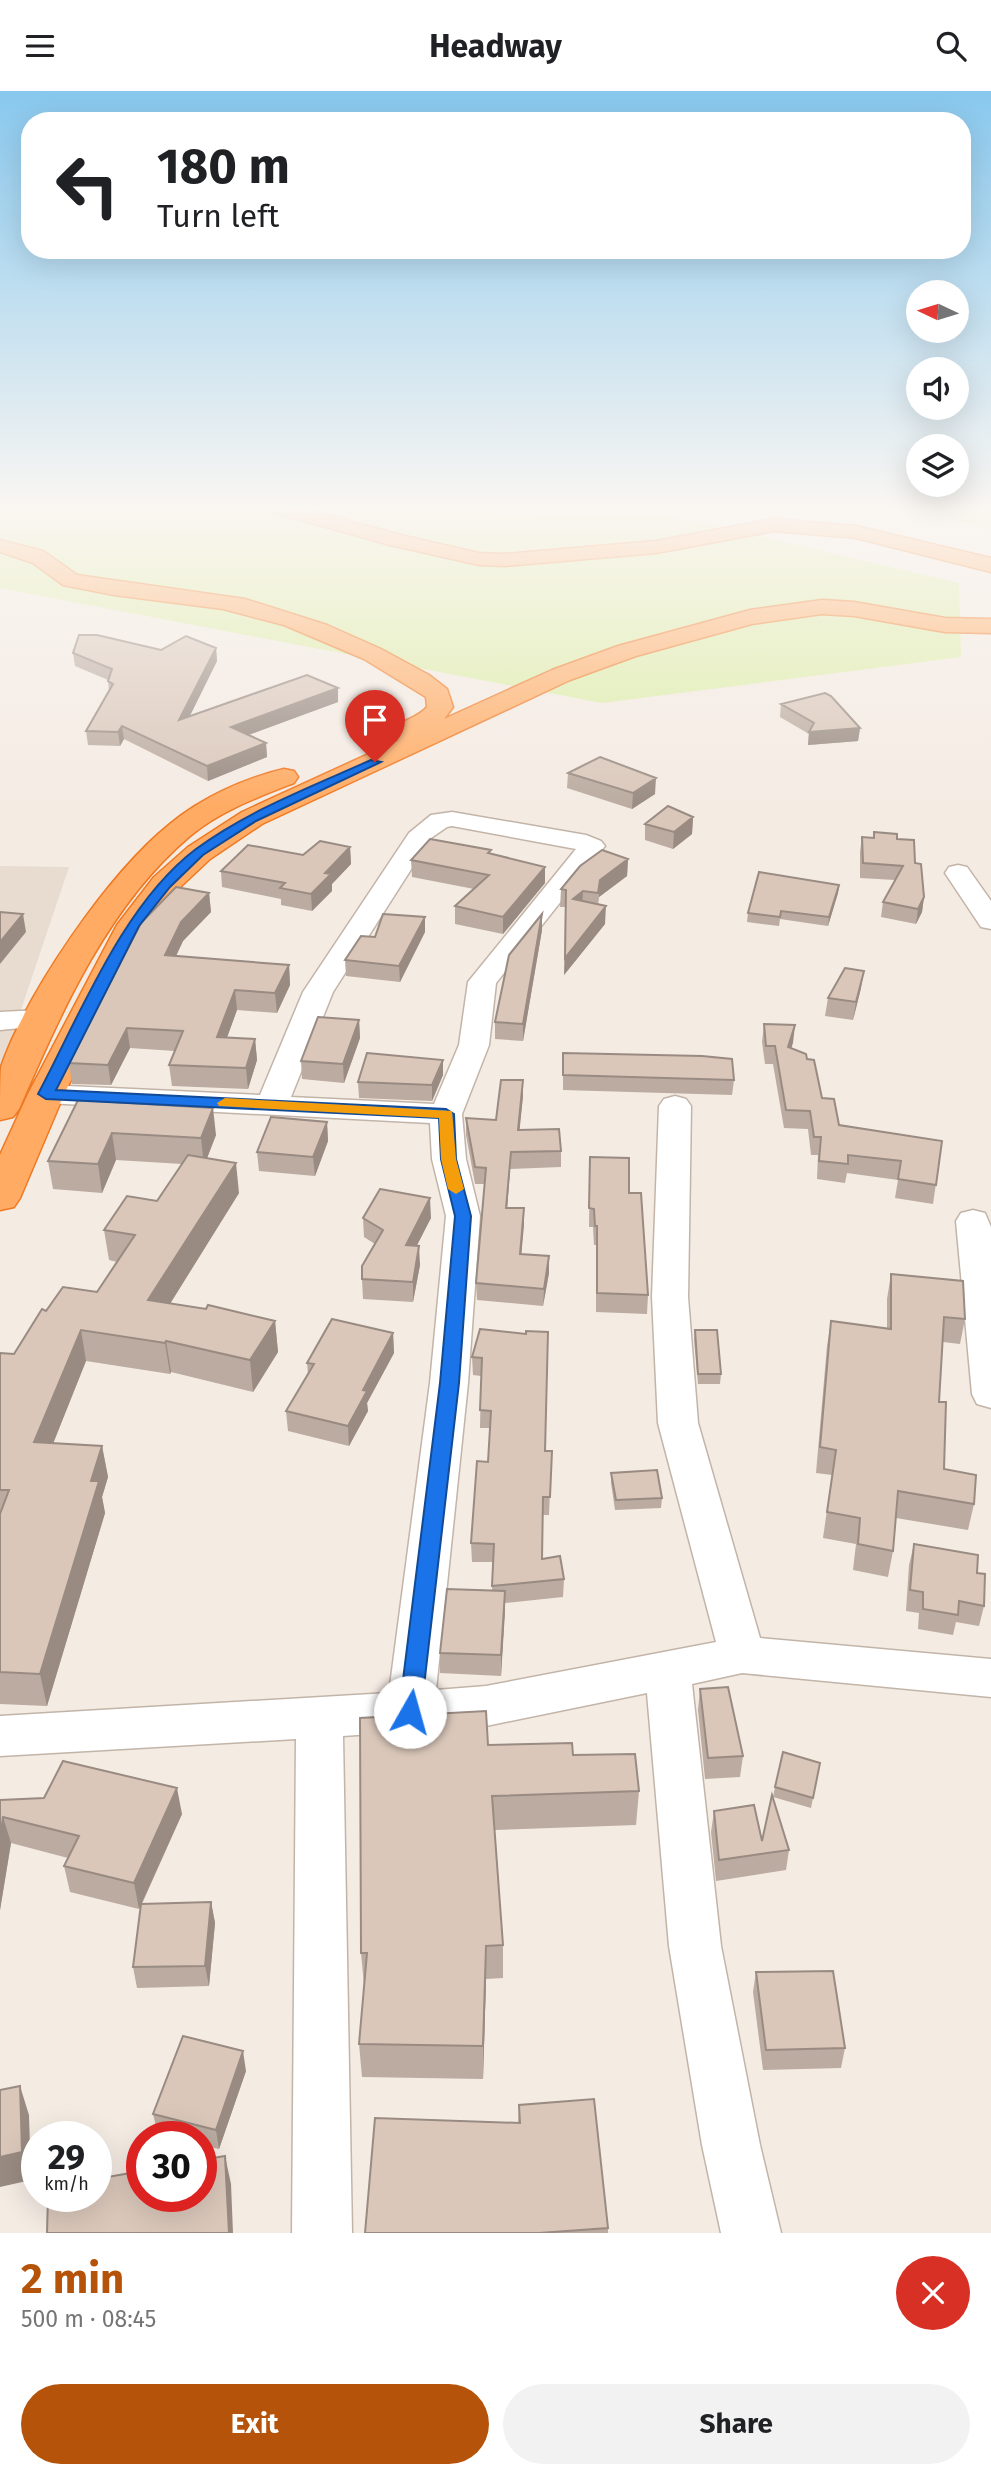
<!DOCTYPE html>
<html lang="en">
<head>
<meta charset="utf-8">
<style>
  :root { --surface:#fff; --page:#f2f2f2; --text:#202124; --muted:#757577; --accent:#b45309 }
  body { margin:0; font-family:"Fira Sans",sans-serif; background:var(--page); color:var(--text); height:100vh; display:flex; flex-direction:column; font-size:26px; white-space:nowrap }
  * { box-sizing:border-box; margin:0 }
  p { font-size:23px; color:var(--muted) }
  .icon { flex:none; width:38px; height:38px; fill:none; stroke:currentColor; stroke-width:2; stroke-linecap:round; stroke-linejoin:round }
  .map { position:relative; height:2142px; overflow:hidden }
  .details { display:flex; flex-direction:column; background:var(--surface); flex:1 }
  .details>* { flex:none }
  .top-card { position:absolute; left:21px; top:21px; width:950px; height:147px; border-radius:28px; box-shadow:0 7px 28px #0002; background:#fff; color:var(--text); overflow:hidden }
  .needle { width:46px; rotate:274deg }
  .buttons { position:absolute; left:906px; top:189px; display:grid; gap:14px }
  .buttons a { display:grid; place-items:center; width:63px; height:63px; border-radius:50%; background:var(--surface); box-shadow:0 7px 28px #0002; font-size:35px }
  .speed { position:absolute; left:21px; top:2030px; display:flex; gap:14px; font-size:35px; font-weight:700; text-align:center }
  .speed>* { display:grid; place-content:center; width:91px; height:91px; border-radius:50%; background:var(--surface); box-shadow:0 7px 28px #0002; line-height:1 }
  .speed small { font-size:18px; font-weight:400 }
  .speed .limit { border:10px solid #d22; background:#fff; color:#111 }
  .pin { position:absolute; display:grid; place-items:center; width:60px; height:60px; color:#fff; margin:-72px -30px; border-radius:50% 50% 50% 0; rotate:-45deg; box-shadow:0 0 7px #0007 }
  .pin .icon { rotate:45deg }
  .me { position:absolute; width:77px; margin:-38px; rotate:7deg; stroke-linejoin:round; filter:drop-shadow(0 0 5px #0008) }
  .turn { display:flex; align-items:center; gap:24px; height:147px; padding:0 21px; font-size:32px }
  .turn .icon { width:91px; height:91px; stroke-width:2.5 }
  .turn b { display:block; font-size:49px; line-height:60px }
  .round { display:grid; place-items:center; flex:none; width:74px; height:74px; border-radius:37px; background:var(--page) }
  .headline { display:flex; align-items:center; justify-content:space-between; height:119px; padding:0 21px }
  h1 { font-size:42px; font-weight:700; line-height:52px; color:var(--accent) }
  .cta { display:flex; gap:14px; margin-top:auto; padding:14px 21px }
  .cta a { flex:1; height:80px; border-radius:42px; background:var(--accent); color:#fff; font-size:28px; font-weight:700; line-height:80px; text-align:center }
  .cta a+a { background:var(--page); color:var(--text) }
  header { display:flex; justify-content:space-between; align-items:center; height:91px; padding:0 21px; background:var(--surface); font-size:32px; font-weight:700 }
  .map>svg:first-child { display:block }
</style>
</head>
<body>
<header><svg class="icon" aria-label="menu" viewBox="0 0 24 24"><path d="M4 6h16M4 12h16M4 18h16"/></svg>Headway<svg class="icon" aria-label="search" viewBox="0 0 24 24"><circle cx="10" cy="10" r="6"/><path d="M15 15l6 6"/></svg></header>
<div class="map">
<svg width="991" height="2142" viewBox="0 0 991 2142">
  <rect width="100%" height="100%" fill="#f4ebe3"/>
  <path fill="#e8dcd1" d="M0,775L69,776L0,981Z"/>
  <path fill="#dceda7" d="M0,418H392L678,426L959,492L961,566L602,612L0,497Z
    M931,418H991V438L968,433Z"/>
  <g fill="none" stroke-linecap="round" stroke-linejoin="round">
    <defs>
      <path id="street" d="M452,721L586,744L601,750L605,755L496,892L489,954L462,1023L466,1068L480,1125L468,1292L436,1599L486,1595L716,1551L658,1332L652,1206L659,1015L664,1008L675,1005L686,1008L691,1015L688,1206L698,1332L760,1547L991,1568V1606L742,1582L692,1593L721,1855L760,2054L781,2142H721L702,2054L669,1855L647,1602L486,1635L343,1645L352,2142H292L296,1648L0,1665V1625L389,1602L430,1292L446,1125L432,1068L430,1032L46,1012L35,1010L30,1003L35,996L46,994L260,1004L303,901L409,742L431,724ZM452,735L576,758L468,891L459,954L434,1013L291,1006L333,901L431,747L447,736Z
        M958,774L967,776L991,810V838L981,836L945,782L949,776Z
        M41,919L52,922L56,928L52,934L0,939V921Z
        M973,1119L985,1122L991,1136V1317L977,1313L972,1303L956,1130L961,1122Z"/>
      <path id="highway" d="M273,418H304L401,444L479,462L505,463L656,450L774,428L856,435L991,467V481L856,447L774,440L656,462L505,475L479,474L390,454L276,422Z
        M0,449L43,460L77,484L245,508L327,534L381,558L429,584L447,598L453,616L444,628L552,579L618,555L750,519L822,509L854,511L945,527L991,528V542L945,541L854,525L822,523L752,533L636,565L570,589L262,733L210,768L176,800L148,836L64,1003L20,1107L14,1116L0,1119V1064L28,1003L117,834L154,786L188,756L242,721L399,649L394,648L390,642C399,629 417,628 427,616L426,606L364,568L284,534L223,518L114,504L63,494L33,472L0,461Z
        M284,678L294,680L298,686L294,692C258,706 220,720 190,745C107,815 61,922 19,1018L13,1026L0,1029C0,1013 0,991 1,976C27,901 108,783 170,733C201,707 245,687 284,678Z"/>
    </defs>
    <use href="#street" stroke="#c3b4a8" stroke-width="3"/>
    <use href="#highway" stroke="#ef7922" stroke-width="3"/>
    <use href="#street" fill="#fff" fill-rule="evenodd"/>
    <use href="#highway" fill="#ffab63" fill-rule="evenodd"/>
  </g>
  <path fill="#bbaba0" d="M216,557L217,570L189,626L338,597V611L248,644L266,652L267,666L208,690L124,648L120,655L88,654L86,640L109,601L108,589L75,575L73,562Z
    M781,613L860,637L858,650L808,654L809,643L780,626Z
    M568,682L655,703L632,718L567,697Z
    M693,726L692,743L673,758L645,749V733Z
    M874,741L897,748L915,772L924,806L922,821L916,833L881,826L883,811L895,789L860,787V761L862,746L873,747Z
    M350,756L351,773L332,793V800L312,820L281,814V808L222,796L221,780Z
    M491,763L545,776V792L503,843L455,833V815L474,798L412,786L411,769Z
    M628,768L627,785L599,806L598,814L605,833L564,884L565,816H560L561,798Z
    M839,794L838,802L828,835L780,828L779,835L747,831L748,822Z
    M209,802L211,821L183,850L176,865L289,874L290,894L277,922L237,919L227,946L255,948L257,969L248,998L172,995L169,974L175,960L130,957L111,994L72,993L69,972Z
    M542,823V839L523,950L495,948V931Z
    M425,841L400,891L346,885L345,869L375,846Z
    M861,897L853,929L825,925L828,907Z
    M359,929L360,947L344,992L302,988L301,970Z
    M764,933L795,934L791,957L807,968L822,1007L839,1034L942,1050L933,1113L895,1107L898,1089L847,1082L845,1092L817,1088L818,1064H811L808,1038L784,1037L773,973H765L762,951Z
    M563,962L734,989L732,1004L563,999Z
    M443,969V984L432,1010L359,1007L358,991Z
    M523,1005L519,1039L561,1060V1076L510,1078L507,1117H524L521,1163L549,1165V1182L543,1215L477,1209L476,1192L485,1093H475L466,1044V1027L496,1029Z
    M78,1009L216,1044L207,1067L239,1102L170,1213L275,1230L278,1261L253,1301L171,1281L170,1283L86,1270L53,1352L102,1355L108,1386L102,1406L105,1422L47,1615L0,1613V1262L14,1263L46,1220L97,1201L117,1171L109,1169L104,1139L157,1110L182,1073L116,1069L102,1102L53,1098L48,1070Z
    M327,1031L328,1050L315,1085L259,1080L257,1061Z
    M590,1066L629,1102L648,1204L647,1223L596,1221V1154H594L593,1136H589Z
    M363,1127H431L416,1154L420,1174L413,1211L363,1208L362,1188L375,1153L364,1146Z
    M891,1183L965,1228L960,1253L943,1251L939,1311L944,1378L974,1413L968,1439L896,1427L893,1460L888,1486L853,1479L856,1453L823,1447L832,1384L816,1382L827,1255L831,1230L887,1238V1208Z
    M480,1238L545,1360L551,1378L549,1424H543L542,1468L564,1488L563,1506L505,1512L501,1585L440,1582V1562L492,1500L493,1471H472L471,1452L488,1371L490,1337H480L481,1285L473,1284L472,1266Z
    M695,1239L721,1283L720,1293H698L694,1249Z
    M393,1242L394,1262L367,1312L368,1320L349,1355L288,1340L286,1320L308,1283L307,1272Z
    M611,1382L662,1407L661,1417L615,1419L611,1392Z
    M914,1453L977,1482L984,1515L979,1535L956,1531L953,1544L918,1538L919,1522L906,1520L909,1474Z
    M700,1598L743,1665L740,1686L705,1688L698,1619Z
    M488,1654L573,1664L639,1700L636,1734L495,1739L503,1854V1887L486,1888L483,1988L362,1986L359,1953L364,1894L361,1862Z
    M820,1672L811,1717L773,1706L775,1696Z
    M0,1709L182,1723L142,1813L211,1811L215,1832L209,1895L137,1897L133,1876L141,1814L139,1818L70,1801L64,1775L68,1767L11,1752L0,1819Z
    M714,1720L762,1750L789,1759L786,1779L716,1790L711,1741Z
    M756,1881L845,1957L841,1977L763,1979L753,1901Z
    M246,1980L219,2058L201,2054V2046H169L158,2043L153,2023Z
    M519,2014L608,2137V2142H365L518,2032Z"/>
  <path fill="#998b82" d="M216,557L217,570L181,643L179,629Z
    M338,597V611L232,650L231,636Z
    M122,635L124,648L120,655L118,641Z
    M860,637L858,650L808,654L809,641Z
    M266,652L267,666L208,690L207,675Z
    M656,687L655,703L632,718L633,702Z
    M693,726L692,743L673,758L674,741Z
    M350,756L351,773L332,793V800L312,820L311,803L325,782Z
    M628,768L627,785L599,806L598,819L600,789Z
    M545,776V792L503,843V826Z
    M839,794L838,802L828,835L829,826Z
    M583,800L582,818L573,808Z
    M209,802L211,821L183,850L167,884L165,864L181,831Z
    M924,806L922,821L916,833L918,818Z
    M606,815L605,833L564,884L565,867Z
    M23,823L26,841L0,873V851Z
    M542,823V839L523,950V933Z
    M425,826V841L400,891L399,875Z
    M289,874L290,894L277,922L275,902Z
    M864,880L861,897L853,929L856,911Z
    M235,899L237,919L220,966L217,946Z
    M359,929L360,947L344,992L343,973Z
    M795,934L793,952L786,973L788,956Z
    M127,937L130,957L111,994L108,974Z
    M255,948L257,969L248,998L246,977Z
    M443,969V984L432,1010V994Z
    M523,989V1005L518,1055V1039Z
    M213,1017L216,1044L204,1075L201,1047Z
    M327,1031L328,1050L315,1085L313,1066Z
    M112,1042L116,1069L102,1102L98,1073Z
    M511,1061L510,1078L506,1133V1117Z
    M236,1072L239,1102L153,1240L148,1209Z
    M430,1107L431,1127L407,1174L406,1154Z
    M524,1117V1134L520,1179V1163Z
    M419,1155L420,1174L413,1211V1191Z
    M549,1165V1182L543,1215L544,1198Z
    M275,1230L278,1261L253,1301L250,1269Z
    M81,1239L86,1270L41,1383L34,1351Z
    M393,1242L394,1262L367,1312L368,1320L349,1355L348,1335L363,1299Z
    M166,1250L171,1281L170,1283L165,1252Z
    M102,1355L108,1386L102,1406L105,1422L47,1615L40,1583L91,1390Z
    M505,1500V1521L501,1585V1564Z
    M177,1697L182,1723L139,1818L134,1792Z
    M3,1726L11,1752L0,1819V1747Z
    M211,1811L215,1832L209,1895L205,1875Z
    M486,1855V1888L483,1988V1955Z
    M243,1960L246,1980L219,2058L216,2039Z
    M20,1995L29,2024L31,2089L0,2096V2066Z
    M225,2065L231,2093L233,2142H229Z"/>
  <path fill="#dac7ba" stroke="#998b82" stroke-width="2" d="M79,544H97L161,559L186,545L216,557L179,629L307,584L338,597L231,636L266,652L207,675L122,635L118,641L86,640L113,593L108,590L112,578L73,562Z
    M825,602L831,605L860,637L809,641L814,632L781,613Z
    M600,666L656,687L633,702L568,682Z
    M668,715L693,726L674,741L645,733Z
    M874,741L897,743V748L914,749L915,772L921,773L924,806L918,818L883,811L903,775L863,772L862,746L874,747Z
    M430,748L491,759L488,762L545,776L503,826L455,815L489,784L411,769Z
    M320,750L350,756L325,782L331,783L311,803L280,797L285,792L221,780L248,754L303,764Z
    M602,759L628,768L600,789L598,802L583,800L573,808L606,815L565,867L566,799L561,798L580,775Z
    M759,781L839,794L829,826L781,820L780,826L748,822Z
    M176,796L209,802L181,831L165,864L289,874L275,902L235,899L217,946L255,948L246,977L169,974L183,940L127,937L108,974L69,972L141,832Z
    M0,821L23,823L0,851Z
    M383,823L425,826L399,875L345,869L361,845L375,846Z
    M542,823L523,933L495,931L509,864Z
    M845,877L864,880L856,911L828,907Z
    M318,926L359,929L343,973L301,970Z
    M764,933L795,934L788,956L806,963L807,968L814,969L822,1007L834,1008L839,1034L942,1050L936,1094L898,1088L901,1070L848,1064V1073L819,1070L821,1046H814L810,1020L786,1019L775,955H766Z
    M367,962L443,969L432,994L358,991Z
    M563,962L702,965L732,968L734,989L563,984Z
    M501,989H523L518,1039L559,1038L561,1060L511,1061L506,1117H524L520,1163L549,1165L544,1198L476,1192L486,1077L475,1076L466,1027L496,1029Z
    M78,1009L213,1017L201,1047L112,1042L98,1073L48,1070Z
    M271,1026L327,1031L313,1066L257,1061Z
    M188,1064L236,1072L148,1209L206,1218L208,1214L275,1230L250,1269L166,1250L165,1252L81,1239L34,1351L102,1355L91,1390H99L40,1583L0,1581V1423L9,1399H0V1262L14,1263L42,1218L46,1220L63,1196L97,1201L135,1144L104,1139L127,1105L157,1110Z
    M590,1066L629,1067V1102H641L648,1204L597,1202V1135H595L594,1118L589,1117Z
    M380,1098L430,1107L406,1154L419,1155L413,1191L362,1188V1175L383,1139L363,1127Z
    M891,1183L963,1190L965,1228L944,1226L939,1311H946L944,1378L976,1384L974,1413L898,1400L893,1460L858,1453L860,1427L827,1421L836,1359L820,1356L831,1230L891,1238Z
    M332,1228L393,1242L363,1299L367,1300L348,1335L286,1320L314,1273L307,1272Z
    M480,1238L526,1243V1240L548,1241L545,1360H552L550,1406H543L542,1468L560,1465L564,1488L492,1495L494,1453L471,1452L477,1370L488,1371L491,1320L480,1319L482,1267L472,1266Z
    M695,1239H717L721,1283H698Z
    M657,1379L662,1407L616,1409L611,1382Z
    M914,1453L978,1464L977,1482L985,1483L984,1515L959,1510L958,1524L923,1518V1501L910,1499Z
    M447,1498L505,1500L501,1564L440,1562Z
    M728,1596L743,1665L708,1667L700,1598Z
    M486,1620L488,1654L572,1652L573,1664L635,1663L639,1700L492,1705L503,1854L486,1855L483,1955L359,1953L367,1862H361L360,1627Z
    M783,1661L820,1672L813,1707L775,1696Z
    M63,1670L177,1697L134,1792L64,1775L79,1745L3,1726L0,1747V1709L44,1707Z
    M772,1704L789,1759L719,1769L714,1720L754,1714L762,1750Z
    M211,1811L205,1875L133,1876L141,1813Z
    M833,1880L845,1957L766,1959L756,1881Z
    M183,1945L243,1960L216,2039L153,2023Z
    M20,1995L22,2061L0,2066V1999Z
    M594,2008L608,2137L539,2142H365L375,2027L520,2032L519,2014Z
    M225,2065L229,2142H47L48,2105H96V2088L142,2080V2105H201V2069Z"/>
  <linearGradient id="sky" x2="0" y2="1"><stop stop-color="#88c8ee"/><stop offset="0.58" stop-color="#faf6f2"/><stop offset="1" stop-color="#faf6f2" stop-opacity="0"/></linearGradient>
  <rect width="991" height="718" fill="url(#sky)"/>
  <path fill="#1a73e8" stroke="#114b97" stroke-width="2" d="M371,669L381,671L256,730L203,764L170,796L139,835L56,999L446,1018L454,1023L456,1068L471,1125L459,1292L421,1621L418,1627L410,1630L402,1627L399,1621L440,1292L455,1125L441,1068L439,1027L46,1008L38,1003C80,924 123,813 196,758C249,719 311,696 371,669Z"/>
  <path fill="#f59e0b" d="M225,1007L452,1020L456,1068L464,1098L456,1103L448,1098L441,1068L439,1027L219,1015L217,1012Z"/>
</svg>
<div class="buttons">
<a><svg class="needle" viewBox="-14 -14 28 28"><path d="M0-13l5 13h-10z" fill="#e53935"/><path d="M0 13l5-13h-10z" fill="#757577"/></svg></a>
<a><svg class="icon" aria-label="sound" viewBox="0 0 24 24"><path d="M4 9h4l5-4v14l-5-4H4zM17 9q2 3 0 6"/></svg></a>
<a><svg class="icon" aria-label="layers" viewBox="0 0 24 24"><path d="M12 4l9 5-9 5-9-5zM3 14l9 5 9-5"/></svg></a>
</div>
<div class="speed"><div>29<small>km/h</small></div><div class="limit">30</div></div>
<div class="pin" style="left:375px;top:671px;background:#d93025"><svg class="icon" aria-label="arrive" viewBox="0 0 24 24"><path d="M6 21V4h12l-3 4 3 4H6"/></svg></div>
<svg class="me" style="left:410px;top:1621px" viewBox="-20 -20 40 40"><circle r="19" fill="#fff"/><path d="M0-13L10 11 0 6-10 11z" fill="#1a73e8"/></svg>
<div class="top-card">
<div class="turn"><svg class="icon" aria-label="left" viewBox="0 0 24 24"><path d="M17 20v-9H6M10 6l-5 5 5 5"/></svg><div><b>180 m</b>Turn left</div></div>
</div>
</div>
<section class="details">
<div class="headline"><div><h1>2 min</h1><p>500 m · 08:45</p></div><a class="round" style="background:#d93025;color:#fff"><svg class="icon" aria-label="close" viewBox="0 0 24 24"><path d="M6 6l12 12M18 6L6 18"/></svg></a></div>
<div class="cta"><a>Exit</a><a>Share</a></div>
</section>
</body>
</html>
